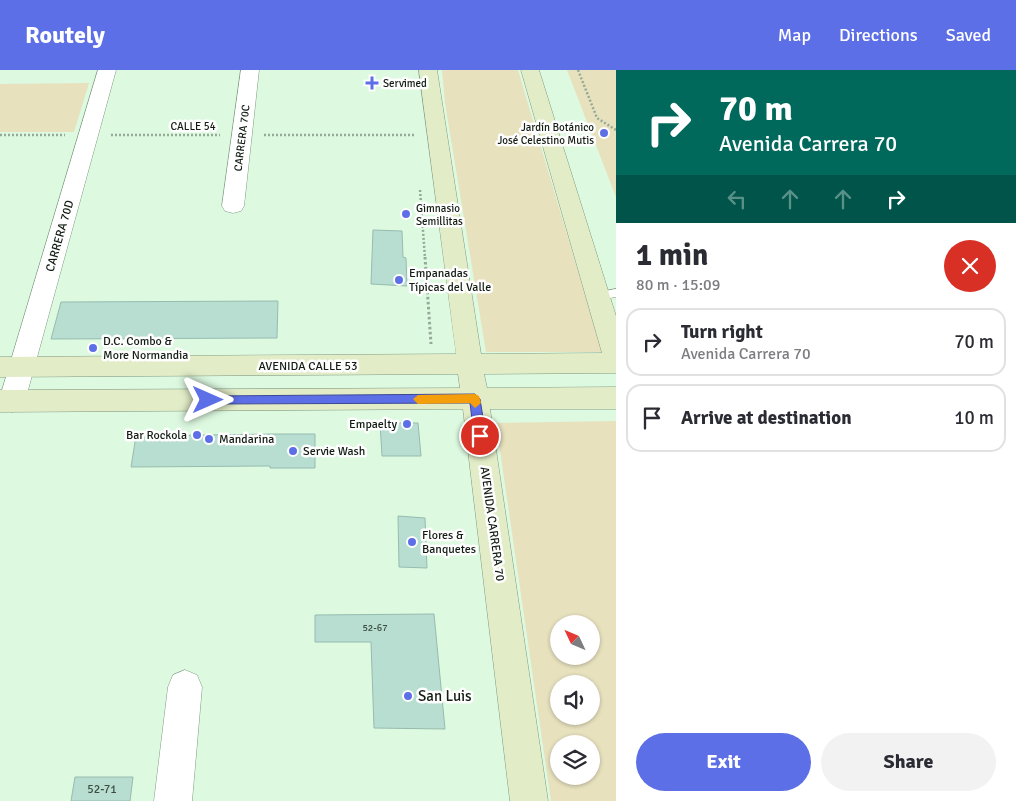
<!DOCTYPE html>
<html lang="en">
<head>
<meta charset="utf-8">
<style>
  :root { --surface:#fff; --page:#f2f2f3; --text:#2b2b33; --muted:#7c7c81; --line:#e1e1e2; --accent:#5d6fe7 }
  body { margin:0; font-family:Signika,sans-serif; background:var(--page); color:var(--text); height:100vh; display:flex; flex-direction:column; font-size:19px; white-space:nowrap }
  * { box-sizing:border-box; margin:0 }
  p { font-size:16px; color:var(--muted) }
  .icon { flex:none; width:28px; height:28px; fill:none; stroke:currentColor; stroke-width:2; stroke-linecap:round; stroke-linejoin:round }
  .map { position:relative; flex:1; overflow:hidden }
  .details { display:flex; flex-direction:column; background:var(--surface); width:400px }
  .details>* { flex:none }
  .guide { background:#00695c; color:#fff; overflow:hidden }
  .needle { width:32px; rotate:314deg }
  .fabs { position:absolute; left:550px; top:545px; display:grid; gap:10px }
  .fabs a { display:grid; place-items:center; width:50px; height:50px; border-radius:50%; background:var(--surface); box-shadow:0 1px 4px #0004; font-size:25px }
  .pin { position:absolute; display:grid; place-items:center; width:42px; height:42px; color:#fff; margin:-21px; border:2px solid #fff; border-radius:50%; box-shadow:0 1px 5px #0007 }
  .me { position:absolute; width:55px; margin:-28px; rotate:90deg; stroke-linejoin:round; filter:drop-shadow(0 0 4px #0008) }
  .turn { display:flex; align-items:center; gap:18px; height:105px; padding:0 20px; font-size:22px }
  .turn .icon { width:65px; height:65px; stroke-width:2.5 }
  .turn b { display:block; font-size:35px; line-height:42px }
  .lanes { display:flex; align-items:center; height:48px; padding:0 20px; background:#0003; justify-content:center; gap:25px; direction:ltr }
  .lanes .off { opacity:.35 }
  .round { display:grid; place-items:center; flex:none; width:52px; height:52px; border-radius:26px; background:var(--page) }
  .overview { display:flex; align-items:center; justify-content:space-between; height:85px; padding:0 20px }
  h1 { font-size:30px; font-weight:700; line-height:38px }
  .action { display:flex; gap:10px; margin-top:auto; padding:10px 20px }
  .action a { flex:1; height:58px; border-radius:30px; background:var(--accent); color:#fff; font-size:20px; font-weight:700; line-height:58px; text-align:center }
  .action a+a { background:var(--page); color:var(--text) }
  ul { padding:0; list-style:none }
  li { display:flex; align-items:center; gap:15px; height:68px; margin:0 10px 8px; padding:0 10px; border:2px solid var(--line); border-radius:15px }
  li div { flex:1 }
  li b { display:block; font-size:19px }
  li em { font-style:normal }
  header { display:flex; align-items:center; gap:30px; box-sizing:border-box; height:70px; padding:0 25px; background:var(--accent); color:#fff }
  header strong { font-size:24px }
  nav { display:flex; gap:28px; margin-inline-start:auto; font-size:18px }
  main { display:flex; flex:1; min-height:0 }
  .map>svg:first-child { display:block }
</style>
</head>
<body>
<header>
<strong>Routely</strong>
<nav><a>Map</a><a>Directions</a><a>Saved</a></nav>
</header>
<main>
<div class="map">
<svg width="616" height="731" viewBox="0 0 616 731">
  <rect width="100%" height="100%" fill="#ddf9e0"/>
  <path fill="#e7e1be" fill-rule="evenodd" d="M442,0H518L602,282H486L445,33Z
    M567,0H616V127Z
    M89,13L74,62H0V14Z
    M616,351V731H551L496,353ZM559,554H591V586H559ZM559,614H591V646H559ZM559,674H591V706H559Z"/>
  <path fill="#b8ded1" stroke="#96bcaf" d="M373,160L402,161L403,187L406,188L407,216L371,214Z
    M278,231L277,268L51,269L61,232Z
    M380,353H418L421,386H382Z
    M272,364H315V398H270V396L131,397L136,366Z
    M398,446L425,448L427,498L399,497Z
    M434,544L445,659L374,658L371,572H315V545Z
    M75,707H133L130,731H71Z"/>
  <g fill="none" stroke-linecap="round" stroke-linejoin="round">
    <defs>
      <path id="service" d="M616,219V227L598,230L592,226L594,223Z"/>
      <path id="minor" d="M98,0H116L25,331L21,339L12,342L3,339L0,327Z
        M241,0H259L244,136L241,141L233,143L225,141L222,136Z
        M185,600L197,605L202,617L192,731H154L168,617L173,605Z"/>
      <path id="secondary" d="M419,0H437L481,284L602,283L521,0H539L616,246V303L484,304L487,318L616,317V339H490L548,731H510L463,339L0,342V320L460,318L458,304L0,307V287L456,284Z"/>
    </defs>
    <use href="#service" stroke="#809a83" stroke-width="1"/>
    <use href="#minor" stroke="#809a83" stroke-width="1"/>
    <use href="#secondary" stroke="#809a83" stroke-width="1"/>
    <path stroke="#94aa97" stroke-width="2.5" stroke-dasharray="2 2" stroke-linecap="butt" d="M578,0L597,48L616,60
      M0,65H65
      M111,65H220
      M264,65H415
      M420,120L425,188"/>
    <path stroke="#94aa97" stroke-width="3" stroke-dasharray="2.5 2.5" stroke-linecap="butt" d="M425,187L431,274"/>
    <use href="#service" fill="#fff" fill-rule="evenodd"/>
    <use href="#minor" fill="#fff" fill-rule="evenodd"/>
    <use href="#secondary" fill="#e2ecc7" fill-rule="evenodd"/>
  </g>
  <path fill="#5d6fe7" stroke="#3c4896" d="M475,324L480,329L486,366L484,369H476L474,366L470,333L208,334L202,330L208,326Z"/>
  <path fill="#f59e0b" d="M475,324L479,326L481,333L475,338L470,333L418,334L413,329L418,325Z"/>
  <g fill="#5d6fe7" stroke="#fefefe" stroke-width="2">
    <path d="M369.5 5.5h5v5h5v5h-5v5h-5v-5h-5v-5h5z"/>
    <circle cx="604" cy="63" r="5"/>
    <circle cx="406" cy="144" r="5"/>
    <circle cx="399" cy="210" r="5"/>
    <circle cx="93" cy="278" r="5"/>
    <circle cx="407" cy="354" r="5"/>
    <circle cx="197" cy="365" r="5"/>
    <circle cx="209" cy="369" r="5"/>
    <circle cx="293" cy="381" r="5"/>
    <circle cx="412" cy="472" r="5"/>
    <circle cx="408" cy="626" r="5"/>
  </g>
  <g text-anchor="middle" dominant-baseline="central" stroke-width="5" stroke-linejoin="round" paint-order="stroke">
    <g font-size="10" fill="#3c4c42">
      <text x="375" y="558">52-67</text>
    </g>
    <g font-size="11" fill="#121c13" stroke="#fefefe" text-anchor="start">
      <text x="383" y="13">Servimed</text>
      <text x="594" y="57" text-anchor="end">Jardín Botánico<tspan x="594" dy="13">José Celestino Mutis</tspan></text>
      <text x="416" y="138">Gimnasio<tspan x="416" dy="13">Semillitas</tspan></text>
    </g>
    <g font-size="11" fill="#121c13" stroke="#fefefe">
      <text x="193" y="56">CALLE 54</text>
      <text transform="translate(242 68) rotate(-83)">CARRERA 70C</text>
    </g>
    <g font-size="12" fill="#121c13" stroke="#fefefe">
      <text transform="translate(60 166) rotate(-74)">CARRERA 70D</text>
      <text x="308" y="296">AVENIDA CALLE 53</text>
      <text transform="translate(492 454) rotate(82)">AVENIDA CARRERA 70</text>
    </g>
    <g font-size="12" fill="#121c13" stroke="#fefefe" text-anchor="start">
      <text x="409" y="203">Empanadas<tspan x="409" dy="14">Típicas del Valle</tspan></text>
      <text x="103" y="271">D.C. Combo &amp;<tspan x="103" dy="14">More Normandia</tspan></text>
      <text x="397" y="354" text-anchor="end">Empaelty</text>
      <text x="187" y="365" text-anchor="end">Bar Rockola</text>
      <text x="219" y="369">Mandarina</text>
      <text x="303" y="381">Servie Wash</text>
      <text x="422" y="465">Flores &amp;<tspan x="422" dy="14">Banquetes</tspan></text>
    </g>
    <g font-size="12" fill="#3c4c42">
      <text x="102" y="719">52-71</text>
    </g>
    <g font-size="15" fill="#121c13" stroke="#fefefe" text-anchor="start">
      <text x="418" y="626">San Luis</text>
    </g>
  </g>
</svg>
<div class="fabs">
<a><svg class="needle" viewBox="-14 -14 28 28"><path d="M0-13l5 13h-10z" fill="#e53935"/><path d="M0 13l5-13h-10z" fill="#7c7c81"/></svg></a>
<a><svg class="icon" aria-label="sound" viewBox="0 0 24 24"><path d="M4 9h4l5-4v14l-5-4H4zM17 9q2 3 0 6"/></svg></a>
<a><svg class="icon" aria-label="layers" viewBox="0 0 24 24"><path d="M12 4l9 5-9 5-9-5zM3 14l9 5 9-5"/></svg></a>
</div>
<div class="pin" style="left:480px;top:366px;background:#d93025"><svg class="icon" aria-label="arrive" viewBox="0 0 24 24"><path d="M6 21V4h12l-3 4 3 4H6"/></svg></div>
<svg class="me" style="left:208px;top:330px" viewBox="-20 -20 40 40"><path d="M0-17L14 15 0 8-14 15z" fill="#5d6fe7" stroke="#fff" stroke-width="4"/></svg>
</div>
<section class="details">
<div class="guide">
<div class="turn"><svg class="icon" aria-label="right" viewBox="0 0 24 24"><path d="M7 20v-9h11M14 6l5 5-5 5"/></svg><div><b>70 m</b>Avenida Carrera 70</div></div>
<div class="lanes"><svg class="icon off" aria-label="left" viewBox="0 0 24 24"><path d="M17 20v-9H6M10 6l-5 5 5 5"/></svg><svg class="icon off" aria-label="ahead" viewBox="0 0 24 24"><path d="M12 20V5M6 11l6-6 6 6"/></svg><svg class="icon off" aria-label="ahead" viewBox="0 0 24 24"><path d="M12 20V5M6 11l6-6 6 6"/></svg><svg class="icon" aria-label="right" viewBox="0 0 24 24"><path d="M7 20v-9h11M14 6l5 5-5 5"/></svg></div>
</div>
<div class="overview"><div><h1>1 min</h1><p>80 m · 15:09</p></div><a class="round" style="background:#d93025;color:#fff"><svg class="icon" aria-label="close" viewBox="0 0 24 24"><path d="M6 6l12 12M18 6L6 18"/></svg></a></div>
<ul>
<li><svg class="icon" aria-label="right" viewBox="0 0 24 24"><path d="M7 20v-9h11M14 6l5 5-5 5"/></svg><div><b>Turn right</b><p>Avenida Carrera 70</p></div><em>70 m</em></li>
<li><svg class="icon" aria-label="arrive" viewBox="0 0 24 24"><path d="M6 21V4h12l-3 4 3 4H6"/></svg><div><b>Arrive at destination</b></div><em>10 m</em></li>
</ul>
<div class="action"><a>Exit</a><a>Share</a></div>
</section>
</main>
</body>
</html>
